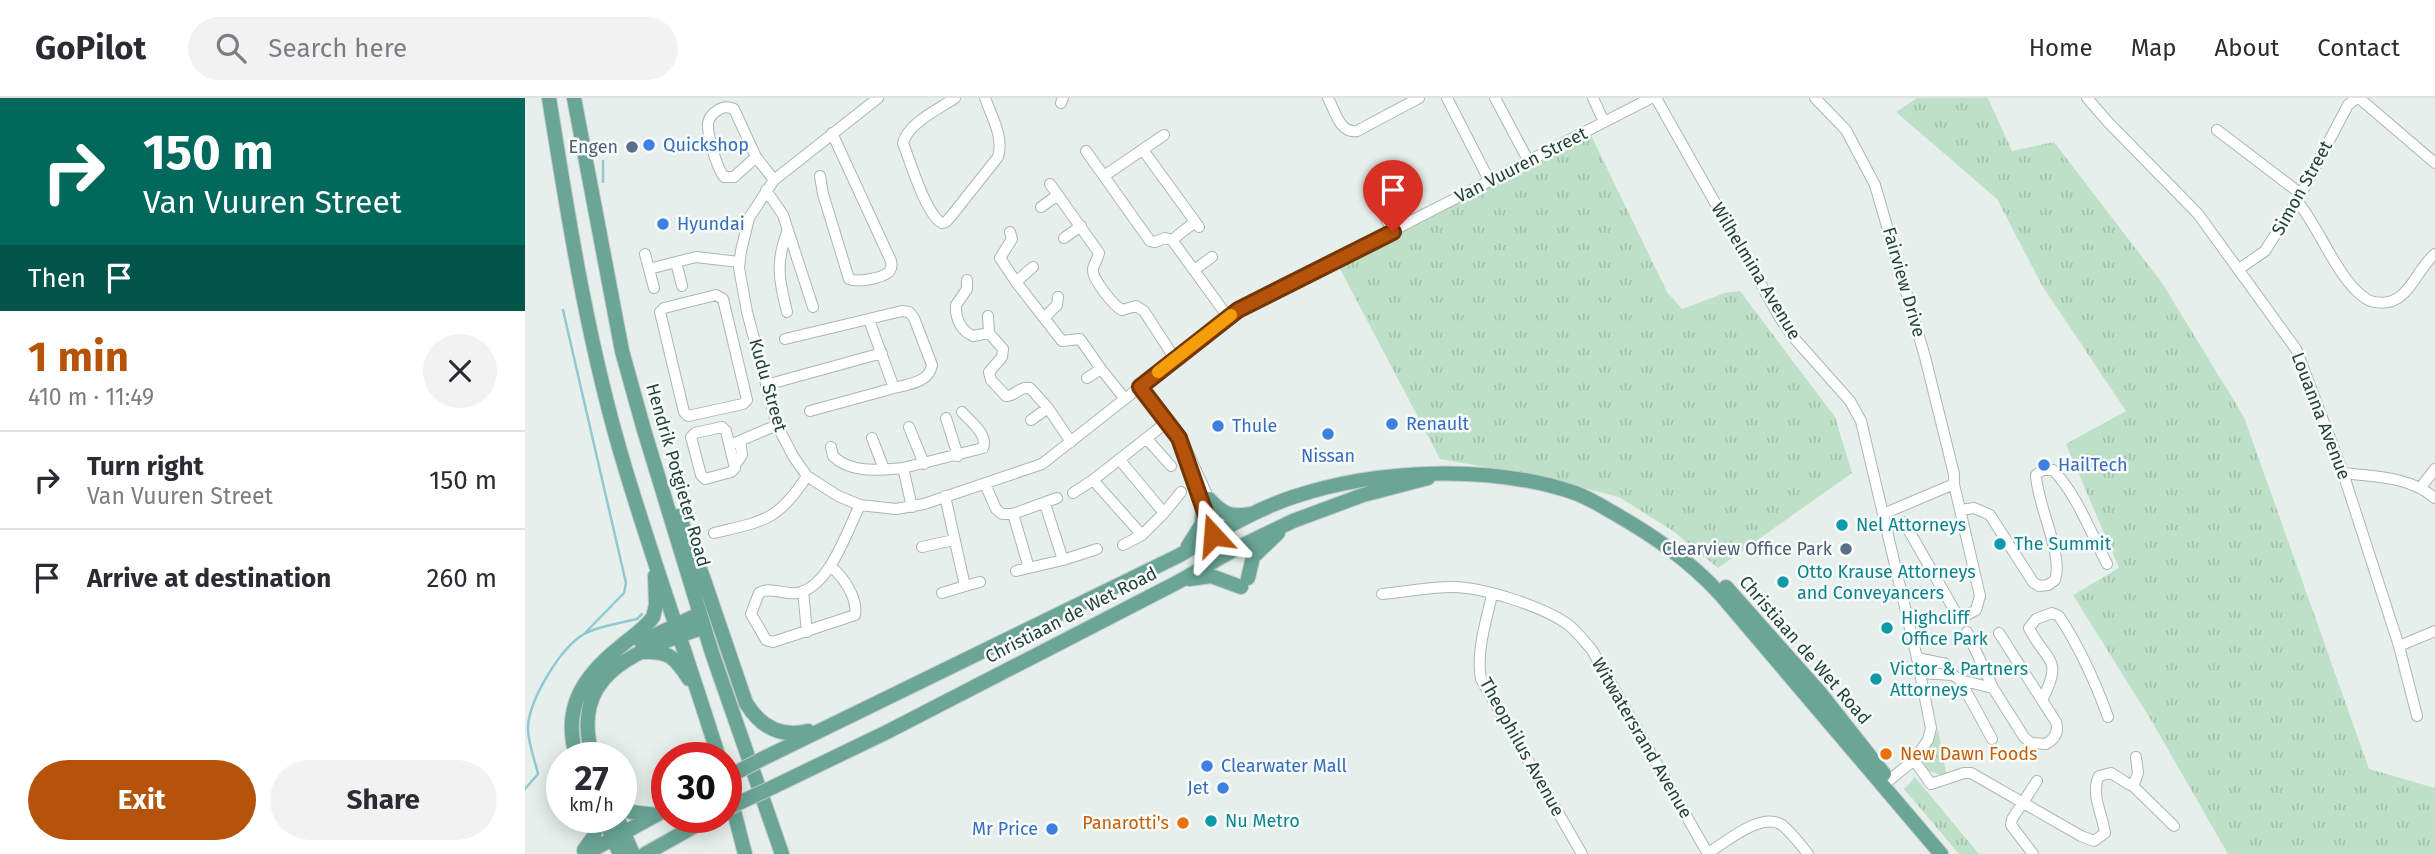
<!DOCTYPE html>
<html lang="en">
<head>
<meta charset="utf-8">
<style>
  :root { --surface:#fff; --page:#f2f2f3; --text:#2b2b33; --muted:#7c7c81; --line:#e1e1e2; --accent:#b45309 }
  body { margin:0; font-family:"Fira Sans",sans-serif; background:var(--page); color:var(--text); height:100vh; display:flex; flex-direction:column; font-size:26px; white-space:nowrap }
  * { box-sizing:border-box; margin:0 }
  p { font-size:23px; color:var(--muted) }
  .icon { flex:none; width:38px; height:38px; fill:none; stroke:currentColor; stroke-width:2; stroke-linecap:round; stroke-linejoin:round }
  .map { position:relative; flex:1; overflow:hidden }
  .panel { display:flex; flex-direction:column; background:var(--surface); width:525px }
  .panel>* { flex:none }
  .hud { background:#00695c; color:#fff; overflow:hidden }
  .speed { position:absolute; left:21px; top:644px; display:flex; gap:14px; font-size:35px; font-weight:700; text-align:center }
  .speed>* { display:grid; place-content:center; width:91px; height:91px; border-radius:50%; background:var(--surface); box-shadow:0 4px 18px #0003; line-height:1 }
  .speed small { font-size:18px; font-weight:400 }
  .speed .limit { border:10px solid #d22; background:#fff; color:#111 }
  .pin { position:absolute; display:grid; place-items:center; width:60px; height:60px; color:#fff; margin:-72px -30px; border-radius:50% 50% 50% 0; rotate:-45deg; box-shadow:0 0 7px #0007 }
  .pin .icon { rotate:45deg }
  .me { position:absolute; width:77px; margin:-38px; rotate:341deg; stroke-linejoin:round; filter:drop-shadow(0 0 5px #0008) }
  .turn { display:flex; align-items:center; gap:24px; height:147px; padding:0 28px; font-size:32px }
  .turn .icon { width:91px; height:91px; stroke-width:2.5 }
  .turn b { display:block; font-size:49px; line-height:60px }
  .then { display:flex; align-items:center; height:66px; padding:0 28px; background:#0003; gap:14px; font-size:26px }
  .round { display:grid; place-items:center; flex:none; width:74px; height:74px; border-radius:37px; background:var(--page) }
  .headline { display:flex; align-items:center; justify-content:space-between; height:119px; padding:0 28px }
  h1 { font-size:42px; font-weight:700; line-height:52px; color:var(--accent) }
  .action { display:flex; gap:14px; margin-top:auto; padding:14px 28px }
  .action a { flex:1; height:80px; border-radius:42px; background:var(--accent); color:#fff; font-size:28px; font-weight:700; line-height:80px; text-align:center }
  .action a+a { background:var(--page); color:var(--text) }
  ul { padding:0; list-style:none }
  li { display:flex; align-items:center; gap:21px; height:98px; padding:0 28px; border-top:2px solid var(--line) }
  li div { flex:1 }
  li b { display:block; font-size:26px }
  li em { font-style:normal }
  header { display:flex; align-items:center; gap:42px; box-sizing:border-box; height:98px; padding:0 35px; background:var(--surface); border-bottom:2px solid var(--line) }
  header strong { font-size:33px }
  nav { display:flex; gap:38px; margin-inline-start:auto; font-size:24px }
  .search { width:490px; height:63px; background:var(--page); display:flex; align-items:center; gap:18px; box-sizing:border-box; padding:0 24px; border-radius:38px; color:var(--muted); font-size:26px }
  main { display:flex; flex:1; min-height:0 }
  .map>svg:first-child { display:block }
</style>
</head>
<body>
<header>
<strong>GoPilot</strong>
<div class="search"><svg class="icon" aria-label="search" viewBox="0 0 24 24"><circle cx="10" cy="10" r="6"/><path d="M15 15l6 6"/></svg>Search here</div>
<nav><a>Home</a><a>Map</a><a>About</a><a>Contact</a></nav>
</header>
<main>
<section class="panel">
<div class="hud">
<div class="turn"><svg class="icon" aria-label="right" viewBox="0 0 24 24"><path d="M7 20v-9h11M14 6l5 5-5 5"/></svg><div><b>150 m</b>Van Vuuren Street</div></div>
<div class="then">Then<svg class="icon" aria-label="arrive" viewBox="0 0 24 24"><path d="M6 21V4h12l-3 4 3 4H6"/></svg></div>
</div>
<div class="headline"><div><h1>1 min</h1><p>410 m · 11:49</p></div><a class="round"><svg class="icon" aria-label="close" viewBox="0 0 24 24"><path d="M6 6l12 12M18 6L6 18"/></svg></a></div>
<ul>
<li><svg class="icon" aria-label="right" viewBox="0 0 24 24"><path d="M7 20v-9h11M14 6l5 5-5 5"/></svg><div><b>Turn right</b><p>Van Vuuren Street</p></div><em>150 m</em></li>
<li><svg class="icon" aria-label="arrive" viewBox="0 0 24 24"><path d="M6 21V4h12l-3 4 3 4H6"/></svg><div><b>Arrive at destination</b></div><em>260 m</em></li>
</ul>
<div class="action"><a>Exit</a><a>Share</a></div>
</section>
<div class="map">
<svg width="1910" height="756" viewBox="0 0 1910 756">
  <defs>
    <pattern id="grass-tufts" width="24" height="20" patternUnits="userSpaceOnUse" patternTransform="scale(1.75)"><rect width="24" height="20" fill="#bfe0c8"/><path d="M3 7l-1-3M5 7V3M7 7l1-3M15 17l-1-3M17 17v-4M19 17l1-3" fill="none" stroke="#a4c1ad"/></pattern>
  </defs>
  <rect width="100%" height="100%" fill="#e6efeb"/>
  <path fill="url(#grass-tufts)" d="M1392,0H1463L1487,53L1529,44L1637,185L1719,319L1844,671L1910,690V756H1703L1626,622L1548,497L1594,470L1541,346L1601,313L1518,189L1472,101L1371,14Z
    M1066,37L1142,194L1157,211L1200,195L1215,193L1310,319L1327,375L1193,470L1148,433L1094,399L1006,377L915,361L813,167L963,82Z
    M1413,631L1421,675L1416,677L1402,672L1394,662L1404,651Z
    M1390,679L1454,756H1434L1379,691Z"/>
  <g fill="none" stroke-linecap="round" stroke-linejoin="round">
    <path stroke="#8ec9d4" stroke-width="2.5" d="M78,63V84
      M38,212L101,485L99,495L60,535
      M0,691L13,676C10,662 2,643 3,628C5,601 35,550 59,536C74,528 96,525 112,521L117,516"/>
    <defs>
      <path id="minor" d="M353,0L249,82L224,120L216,153L214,170L222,214L252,327L268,358L282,378L313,398L335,407L371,411L399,406L517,366L713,212L1126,0
        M430,0C414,11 383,25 378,45C385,63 401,117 417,125L421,124L427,117L473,59C479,40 467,19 460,0
        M803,0C810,13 815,36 832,33L894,0
        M922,0L964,82
        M970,0L1004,64
        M1068,0L1079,24
        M1131,0L1255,220L1269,240L1325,303L1336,323L1392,560L1406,630L1403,642L1389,662L1357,688
        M1290,0L1321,32L1350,87L1400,259L1429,376V386L1358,416
        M1562,0L1583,24L1673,116L1771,251L1818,375L1874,548L1892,618
        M1834,0L1910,65
        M536,5L538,0
        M1692,32L1776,96
        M618,52L674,129
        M561,53L625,143L630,144L640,140L647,142L703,219
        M231,59L209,11C203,9 199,8 193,12C188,15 184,19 183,25C182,37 192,70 199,79H209L231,59L249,82
        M295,78L298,96L324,181C333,185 357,180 364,174C367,170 367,167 366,163L307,35
        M579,78L639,37
        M525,86L574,155C573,161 569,165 568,171C566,180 589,208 597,212L611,208L619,213L650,261
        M241,92L258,117L288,209
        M847,95L868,134
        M1772,103C1794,129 1813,182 1840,200C1848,206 1863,206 1871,201C1886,194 1896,167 1910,156
        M516,109L533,97
        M485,134L487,141L475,160L491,184
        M539,140L556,128
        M647,142L670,124
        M120,156L129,190
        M151,164L157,188
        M508,169L491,184L519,220
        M124,171L171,159L214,164
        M1714,171L1740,153L1776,96L1823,7L1832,0
        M669,172L687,159
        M442,182V191L431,207C430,220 436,233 448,238L464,235L478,251L477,259L464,274L466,282L481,298C491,298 494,288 505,290L523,310
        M191,197L198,201L222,302L218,306L163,318L159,314L135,214L139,210Z
        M533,199L532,207L519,220L537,243L555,241L576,271
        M262,214C254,182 250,164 263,132
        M463,218L464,235
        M260,241L377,213L384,214L389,220L407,267C404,285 383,286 369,290
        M562,280L576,271L600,301
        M241,287L357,255
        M615,289L658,344L684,401L712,450
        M285,313L369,290L344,222
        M421,320L433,358
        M506,322L523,310L546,344
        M197,329L201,333L210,370L206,374L180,381L176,377L166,339L170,335Z
        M384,329L399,366
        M347,340L359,371
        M621,340L646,368
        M205,347L252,327
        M306,349L308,358C326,376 355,372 378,370L387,409
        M594,361L639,415L656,394
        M210,367L217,357L215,343
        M378,370L458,350C463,336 446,324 437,314
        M665,372L688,437L698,457
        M1818,375C1851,379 1883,378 1910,400
        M568,382L617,437
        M460,386L471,411L477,416H488L532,400
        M1896,389L1910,371
        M548,395L568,382L642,324
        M420,398L440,488L455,484
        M520,406L538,462L572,451
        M1436,412L1449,410L1465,417L1508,484L1514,488L1523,487L1530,482C1539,457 1512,407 1511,377L1517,372H1528C1551,395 1567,437 1582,466
        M488,416L504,470
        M1379,424L1431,515L1442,517L1451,512L1455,498L1429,386
        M189,435C239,423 253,423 282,378
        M598,447L617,437L639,415
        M397,449L429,442
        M305,468C318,478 333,500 330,517L248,544L241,542L226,516L234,495C244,488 260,497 272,495C304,490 322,433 335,407
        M491,473L538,462
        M278,493L282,534
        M417,495L440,488
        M857,496C880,494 904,489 928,489C957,489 1016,508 1041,525C1051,532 1059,543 1067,552L1183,756
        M967,497C961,524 951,553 956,581L1057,756
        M1442,534L1468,590
        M1874,548L1910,533
        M1392,560L1421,566L1428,577L1435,582L1467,641
        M1395,575L1428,577
        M1435,582L1468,590L1499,639L1506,645L1521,646C1530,641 1534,634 1531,624L1474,535
        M1517,602C1539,559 1522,566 1504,530L1511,521L1527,515L1534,518C1555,550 1570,583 1583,619
        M1389,662L1406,686L1439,675H1446L1556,738L1569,743L1580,735C1578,718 1565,695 1574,678L1586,675L1605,687L1609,686L1613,675L1611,659
        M1607,687L1649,728
        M1183,755C1201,744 1237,713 1257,727C1267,735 1275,746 1283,756
        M1508,756L1486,727L1487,721L1512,683"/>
      <path id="major" d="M24,0C44,125 64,252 101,373C130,469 164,564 194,660
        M49,0L97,253L119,332L187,555L257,756
        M684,401C697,415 705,420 725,416
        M154,418L178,479L221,605C235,628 255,640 283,633
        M663,448L677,426L678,408
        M723,480L728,459L753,435
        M664,481L686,478L716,489
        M1201,489L1296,596L1359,676
        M116,544L174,516
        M119,554C145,553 150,560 164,581
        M52,660C36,611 58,578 96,548C106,539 120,531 128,519L131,507L130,478
        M68,660C42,573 114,553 179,529
        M237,661L655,457C690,435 729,412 768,399C852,371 965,366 1050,395C1064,400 1075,407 1087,414C1129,438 1164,462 1196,497L1416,756
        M201,682L220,756
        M248,689L362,634L653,484L712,450L768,423L838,397L903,380
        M96,707L106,714L131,717
        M92,719L108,756
        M84,732L95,756
        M59,752L69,738L72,719
        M60,756L142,711
        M120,756L186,719"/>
    </defs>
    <use href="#minor" stroke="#a8b8b2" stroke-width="12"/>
    <use href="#major" stroke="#c2cac8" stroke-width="16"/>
    <use href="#minor" stroke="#fff" stroke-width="10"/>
    <use href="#major" stroke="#6aa596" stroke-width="14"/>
    <defs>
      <path id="major-bridge" d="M201,680L237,661
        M201,711L248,689"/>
    </defs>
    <use href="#major-bridge" stroke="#c2cac8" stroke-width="16" stroke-linecap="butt"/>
    <use href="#major-bridge" stroke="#6aa596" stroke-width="14"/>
  </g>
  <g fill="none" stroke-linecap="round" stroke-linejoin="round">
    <defs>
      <path id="route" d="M688,437L654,340L615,289L713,212L868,134"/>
    </defs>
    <use href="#route" stroke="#753606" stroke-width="18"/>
    <use href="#route" stroke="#b45309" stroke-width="12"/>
    <path stroke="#f59e0b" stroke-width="12" d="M633,274L706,217"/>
  </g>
  <g fill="#3f7fe0" stroke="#f7fbf9" stroke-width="2.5">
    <circle cx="124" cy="47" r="7"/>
    <circle cx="138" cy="126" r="7"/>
    <circle cx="867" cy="326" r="7"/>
    <circle cx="693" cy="328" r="7"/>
    <circle cx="803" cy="336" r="7"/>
    <circle cx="1519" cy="367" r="7"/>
    <circle cx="682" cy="668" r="7"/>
    <circle cx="698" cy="690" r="7"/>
    <circle cx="527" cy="731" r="7"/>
  </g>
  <g fill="#5c6f8a" stroke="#f7fbf9" stroke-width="2.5">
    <circle cx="107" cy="49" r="7"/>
    <circle cx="1321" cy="451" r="7"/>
  </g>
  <g fill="#0f9aa8" stroke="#f7fbf9" stroke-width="2.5">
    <circle cx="1317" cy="427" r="7"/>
    <circle cx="1475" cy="446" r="7"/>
    <circle cx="1258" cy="484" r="7"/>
    <circle cx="1362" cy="530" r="7"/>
    <circle cx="1351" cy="581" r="7"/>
    <circle cx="686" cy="723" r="7"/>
  </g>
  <g fill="#e8710a" stroke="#f7fbf9" stroke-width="2.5">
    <circle cx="1361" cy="656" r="7"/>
    <circle cx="658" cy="725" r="7"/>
  </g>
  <g text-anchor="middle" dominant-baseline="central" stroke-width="5" stroke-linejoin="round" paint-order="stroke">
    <g font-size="18" fill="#366cbe" stroke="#f7fbf9" text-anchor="start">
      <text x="138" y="47">Quickshop</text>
      <text x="152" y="126">Hyundai</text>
      <text x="881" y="326">Renault</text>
      <text x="707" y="328">Thule</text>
      <text x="803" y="358" text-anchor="middle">Nissan</text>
      <text x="1533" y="367">HailTech</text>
      <text x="696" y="668">Clearwater Mall</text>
      <text x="684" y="690" text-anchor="end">Jet</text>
      <text x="513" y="731" text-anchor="end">Mr Price</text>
    </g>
    <g font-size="18" fill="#4e5e75" stroke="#f7fbf9" text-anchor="end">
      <text x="93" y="49">Engen</text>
      <text x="1307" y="451">Clearview Office Park</text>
    </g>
    <g font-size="18" fill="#24423a" stroke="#f7fbf9">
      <text transform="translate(996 67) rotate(-27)">Van Vuuren Street</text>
      <text transform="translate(1777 90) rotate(-61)">Simon Street</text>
      <text transform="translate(1231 173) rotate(59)">Wilhelmina Avenue</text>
      <text transform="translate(1379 184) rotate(74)">Fairview Drive</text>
      <text transform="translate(243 287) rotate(74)">Kudu Street</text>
      <text transform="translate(1796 318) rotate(69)">Louanna Avenue</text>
      <text transform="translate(153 377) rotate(74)">Hendrik Potgieter Road</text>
      <text transform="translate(546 517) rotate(-27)">Christiaan de Wet Road</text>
      <text transform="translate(1280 552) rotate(49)">Christiaan de Wet Road</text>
      <text transform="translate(1117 640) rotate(60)">Witwatersrand Avenue</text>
      <text transform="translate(997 649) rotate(61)">Theophilus Avenue</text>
    </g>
    <g font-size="18" fill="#0d838f" stroke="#f7fbf9" text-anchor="start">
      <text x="1331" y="427">Nel Attorneys</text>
      <text x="1489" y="446">The Summit</text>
      <text x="1272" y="474">Otto Krause Attorneys<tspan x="1272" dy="21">and Conveyancers</tspan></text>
      <text x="1376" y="520">Highcliff<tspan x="1376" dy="21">Office Park</tspan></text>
      <text x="1365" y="571">Victor &amp; Partners<tspan x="1365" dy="21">Attorneys</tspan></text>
      <text x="700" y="723">Nu Metro</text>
    </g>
    <g font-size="18" fill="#c56008" stroke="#f7fbf9" text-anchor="start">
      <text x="1375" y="656">New Dawn Foods</text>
      <text x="644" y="725" text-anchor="end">Panarotti's</text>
    </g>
  </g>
</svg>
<div class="speed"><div>27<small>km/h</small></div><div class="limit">30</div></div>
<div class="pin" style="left:868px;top:134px;background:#d93025"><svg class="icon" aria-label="arrive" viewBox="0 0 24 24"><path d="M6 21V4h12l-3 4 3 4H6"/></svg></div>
<svg class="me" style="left:688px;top:437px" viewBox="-20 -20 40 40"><path d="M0-17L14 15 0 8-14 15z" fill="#b45309" stroke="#fff" stroke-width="4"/></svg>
</div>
</main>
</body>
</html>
